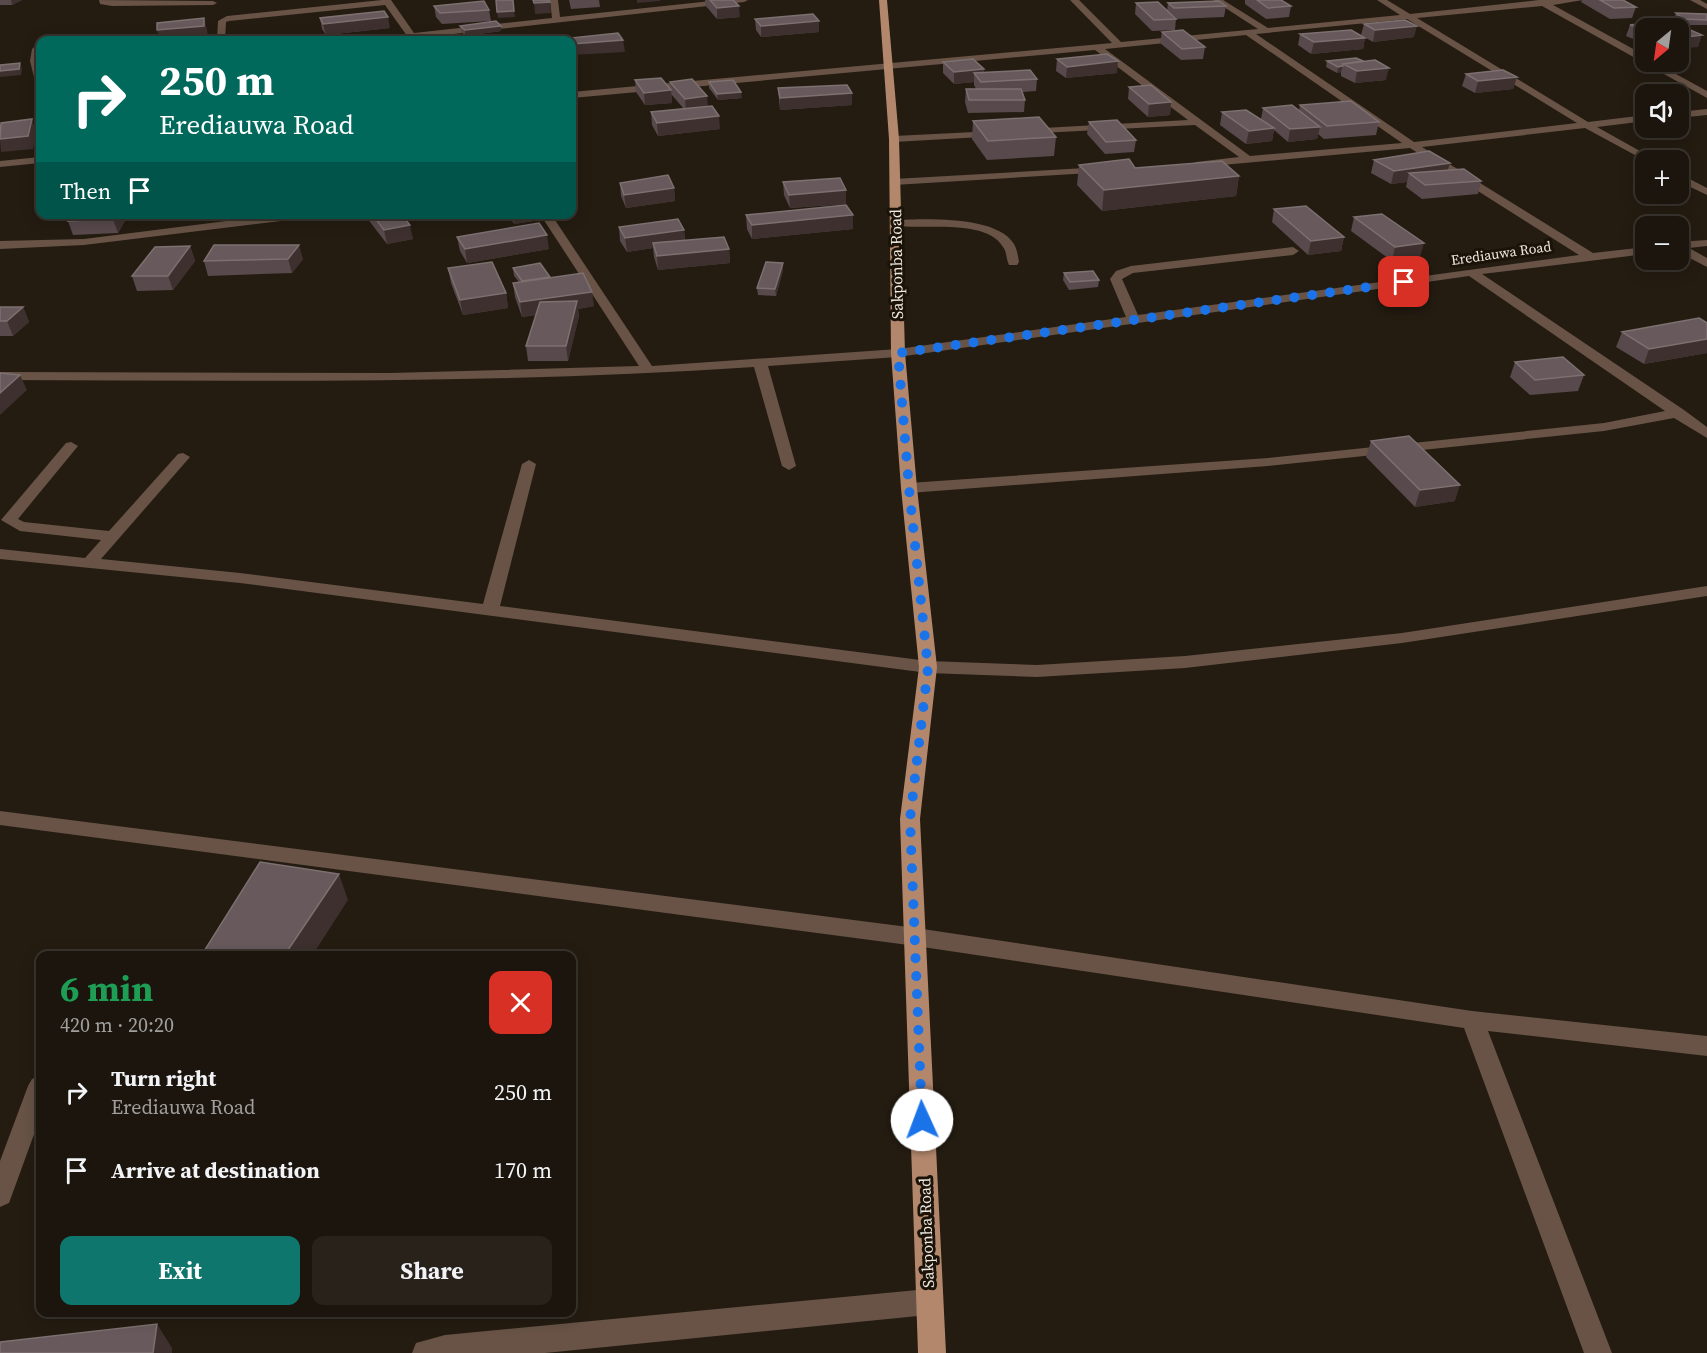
<!DOCTYPE html>
<html lang="en">
<head>
<meta charset="utf-8">
<style>
  :root { --surface:#1b150d; --page:#28221b; --text:#f1f3f6; --muted:#a09f9d; --line:#39342e; --accent:#0f766e }
  body { margin:0; font-family:"Source Serif 4",serif; background:var(--page); color:var(--text); height:100vh; display:flex; flex-direction:column; font-size:22px; white-space:nowrap }
  * { box-sizing:border-box; margin:0 }
  p { font-size:20px; color:var(--muted) }
  .icon { flex:none; width:33px; height:33px; fill:none; stroke:currentColor; stroke-width:2; stroke-linecap:round; stroke-linejoin:round }
  .map { position:relative; flex:1; overflow:hidden }
  .details { position:absolute; left:36px; top:951px; width:540px; height:366px; display:flex; flex-direction:column; background:var(--surface); border-radius:12px; box-shadow:0 3px 15px #0003,0 0 0 2px var(--line) }
  .details>* { flex:none }
  .banner { position:absolute; left:36px; top:36px; width:540px; height:183px; border-radius:12px; box-shadow:0 3px 15px #0003,0 0 0 2px var(--line); background:#00695c; color:#fff; overflow:hidden }
  .needle { width:39px; rotate:209deg }
  .controls { position:absolute; left:1635px; top:18px; display:grid; gap:12px }
  .controls a { display:grid; place-items:center; width:54px; height:54px; border-radius:12px; background:var(--surface); box-shadow:0 3px 15px #0003,0 0 0 2px var(--line); font-size:30px }
  .pin { position:absolute; display:grid; place-items:center; width:51px; height:51px; color:#fff; margin:-26px; border-radius:12px; box-shadow:0 3px 9px #0006 }
  .me { position:absolute; width:66px; margin:-33px; rotate:358deg; stroke-linejoin:round; filter:drop-shadow(0 0 4px #0008) }
  .turn { display:flex; align-items:center; gap:21px; height:126px; padding:0 24px; font-size:27px }
  .turn .icon { width:78px; height:78px; stroke-width:2.5 }
  .turn b { display:block; font-size:42px; line-height:51px }
  .then { display:flex; align-items:center; height:57px; padding:0 24px; background:#0003; gap:12px; font-size:22px }
  .round { display:grid; place-items:center; flex:none; width:63px; height:63px; border-radius:12px; background:var(--page) }
  .headline { display:flex; align-items:center; justify-content:space-between; height:102px; padding:0 24px }
  h1 { font-size:36px; font-weight:700; line-height:45px; color:#1e9e55 }
  .cta { display:flex; gap:12px; margin-top:auto; padding:12px 24px }
  .cta a { flex:1; height:69px; border-radius:12px; background:var(--accent); color:#fff; font-size:24px; font-weight:700; line-height:69px; text-align:center }
  .cta a+a { background:var(--page); color:var(--text) }
  ul { padding:0; list-style:none }
  li { display:flex; align-items:center; gap:18px; height:78px; padding:0 24px }
  li div { flex:1 }
  li b { display:block; font-size:22px }
  li em { font-style:normal }
  .map>svg:first-child { display:block }
</style>
</head>
<body>
<div class="map">
<svg width="1707" height="1353" viewBox="0 0 1707 1353">
  <rect width="100%" height="100%" fill="#241c11"/>
  <g fill="none" stroke-linecap="round" stroke-linejoin="round">
    <path fill="#685346" fill-rule="evenodd" d="M99,0L213,1L217,3L213,5L112,6L100,4Z
      M382,0H391L414,33L552,18L550,0H558L560,17L721,0H748L744,2L417,38L418,40H410L385,5L229,21L226,22L225,40H217L218,21L227,16Z
      M1070,0H1079L1121,42L1258,29L1213,0H1223L1268,28L1400,15L1377,0H1387L1410,14L1539,0H1583L1553,5L1646,56V62H1654L1707,91V98L1542,6L1417,18L1588,122L1646,115V121L1597,127L1656,160L1646,161L1585,128L1422,147L1593,253L1646,247V254L1482,274L1684,410L1707,427V438L1674,418L1604,431L1268,466L909,493L901,488L909,483L1268,458L1604,423L1665,411L1469,276L898,357L768,366L796,466L789,470L782,466L754,367C503,384 252,381 0,380V372L391,373L639,366L540,214H551L652,366L898,349L1126,317L1110,279L1116,271L1131,266L1293,247L1299,251L1293,255L1133,273L1122,279L1138,315L1579,255L1410,148L1200,167L1195,164L1196,162L1239,157L1195,125L1021,134V130L1025,129L1188,120L1095,50L572,98V92L1112,43ZM1407,19L1577,123L1414,142L1256,34ZM1246,35L1402,143L1250,156L1105,49Z
      M1690,0H1700L1707,4V9Z
      M40,42V84L35,81L30,61L32,49Z
      M1707,109V115L1678,118V112Z
      M995,131L999,132V136L894,142L889,139L894,136Z
      M40,157V163L0,167V161Z
      M1103,167L1108,170L1107,172L894,185L889,182L894,179Z
      M1678,173L1707,188V195L1678,181Z
      M282,214H319L314,217L84,245L0,249V241L84,239Z
      M895,220C925,219 996,215 1014,244C1017,249 1018,256 1019,262L1017,265H1009C1006,259 1007,252 1003,247C986,217 919,231 891,225V221Z
      M1707,240V246L1689,248L1707,258V267L1678,252V242Z
      M71,442L78,446L18,519L24,522L109,531L178,454L183,453L190,457L101,559L240,573L483,604L522,464L529,460L536,464L500,606L928,661L1037,665L1185,656L1402,633L1707,586V596L1402,643L1185,668L1037,677L928,673L240,583L0,559V549L85,558L101,540L20,531L1,520L66,443Z
      M0,811L916,928L1472,1011L1707,1036V1056L1488,1031L1612,1353H1584L1464,1028L916,946L0,825Z
      M40,1076V1118L9,1203L0,1207V1161L28,1086L32,1079Z
      M928,1289L938,1293L942,1302L938,1311L928,1315L545,1353H412L416,1343L445,1335Z"/>
    <path fill="#b3876c" fill-rule="evenodd" d="M879,0H887L899,139L905,353L917,488L937,667L920,819L946,1353H918L900,819L919,667L901,488L891,353L889,139Z"/>
  </g>
  <path fill="#58494c" d="M0,0H22L12,5H0Z
    M569,0H599L600,7L571,9Z
    M705,0H733L740,17L717,19L705,5Z
    M1245,0H1281L1291,6L1289,17L1266,19L1245,4Z
    M1582,0H1623L1636,7L1632,18L1610,19L1581,2Z
    M1136,3L1167,10L1168,3L1226,6L1224,17L1176,19L1175,30L1152,31L1135,14Z
    M434,6L489,10L491,21L442,24L436,17Z
    M1676,13L1707,14V25H1682L1674,19Z
    M320,18L390,28L326,35L322,29Z
    M755,19L819,32L761,37L756,30Z
    M1364,24L1414,37L1373,42L1361,35Z
    M1630,25L1646,28V47L1642,45L1643,43L1626,36Z
    M460,26L501,31L465,36L461,31Z
    M1162,32L1205,47L1203,59L1181,60L1160,43Z
    M1300,34L1365,38L1363,49L1311,54L1298,45Z
    M1356,58L1386,80L1355,83L1341,76V72L1337,73L1326,67L1327,61Z
    M1057,59L1117,73L1066,78L1056,71Z
    M943,62L984,69V73L1037,79L1036,91L1022,92L1025,100L1024,112L968,113L965,102L966,89H976L974,85V82L954,84L943,73Z
    M1466,74L1517,77L1513,89L1475,93L1462,86Z
    M635,80L671,90L672,103L645,105L636,92Z
    M670,82L708,106L720,129L658,136L652,125L651,112L684,109L671,94Z
    M709,82L742,98L718,100L709,88Z
    M1129,87L1171,102L1170,115L1148,117L1128,99Z
    M778,88L852,105L780,110L779,100Z
    M1300,105L1379,122L1376,135L1324,139L1318,134L1317,139L1288,142L1274,130L1272,141L1246,144L1220,125L1222,112L1261,119L1263,108L1299,111Z
    M973,121L1056,137L1054,156L987,160L972,139Z
    M1089,122L1136,140L1134,152L1105,154L1087,134Z
    M1374,160L1448,170L1481,181L1478,194L1422,199L1406,187L1407,182L1391,184L1371,173Z
    M1079,165L1135,168L1239,176L1236,196L1102,211L1077,185Z
    M783,182L846,204L790,208L784,195Z
    M620,183L674,188L675,201L626,208L621,196Z
    M1274,209L1344,237L1341,251L1308,255L1272,222Z
    M73,214H125L126,219L118,233L73,235L68,221Z
    M368,214H401L413,239L387,244L370,222Z
    M508,214H538L539,220L514,224Z
    M746,215L853,229L752,239L747,229Z
    M1354,217L1420,257L1392,261L1351,231Z
    M619,227L684,230L685,240L729,249L730,263L658,270L654,257L653,248L627,252L620,241Z
    M457,237L549,249L467,263L460,251Z
    M214,245L303,259L292,273L208,276L204,261Z
    M190,246L195,261L173,290L137,291L132,276Z
    M448,268L506,293L508,308L463,315L451,283Z
    M513,268L550,278L594,306L578,309L579,316L568,361H528L526,346L536,315L522,317L515,297L513,283L519,282L514,276Z
    M783,270L776,296L758,295L757,288Z
    M1064,273L1099,280L1098,287L1069,290L1063,280Z
    M0,307H23L29,322L13,336H0Z
    M1707,323V353L1644,364L1616,347L1622,332Z
    M1515,362L1584,375L1578,391L1530,395L1510,377Z
    M1371,441L1455,501L1415,507L1366,457Z"/>
  <path fill="#3d302e" d="M11,0H22L12,5Z
    M637,0H660V1L637,3Z
    M550,2L551,13L535,14L534,3Z
    M739,6L740,17L717,19V8Z
    M514,11L515,17L498,18L497,12Z
    M388,17L390,28L326,35L323,24Z
    M204,18L207,30L208,37L172,40H160L157,30Z
    M819,21V32L761,37V26Z
    M501,26V31L465,36V30Z
    M1417,26L1414,37L1373,42L1375,30Z
    M1702,35L1698,47L1678,49V38Z
    M1365,38L1363,49L1311,54L1314,42Z
    M623,40L625,52L572,55V44Z
    M1118,61L1117,73L1066,78L1067,67Z
    M20,63L22,69L21,75L0,77V71Z
    M1343,66L1341,72L1337,73L1338,67Z
    M1389,68L1386,80L1355,83L1357,71Z
    M984,69L983,81L974,73V82L954,84V72Z
    M1517,77L1513,89L1475,93L1478,81Z
    M671,90L672,103L645,105L644,93Z
    M741,92L742,98L718,100L717,94Z
    M852,93V105L780,110V98Z
    M707,96L708,108L686,111L685,99Z
    M1171,102L1170,115L1148,117L1149,104Z
    M719,116L720,129L658,136L657,123Z
    M32,119L36,132L33,149L1,152L0,139Z
    M1320,127L1317,139L1288,142L1290,129Z
    M1274,128L1272,141L1246,144L1249,131Z
    M1450,163L1446,176L1409,173L1407,182L1391,184L1394,171Z
    M1239,176L1236,196L1102,211L1104,190Z
    M674,188L675,201L626,208L624,195Z
    M846,190V204L790,208L789,195Z
    M116,214H125L126,219L118,233L113,219Z
    M512,214H538L539,220L514,224Z
    M853,215V229L752,239V225Z
    M410,225L413,239L387,244L384,230Z
    M684,230L685,244L653,243V248L627,252L625,238Z
    M547,235L549,249L467,263L465,249Z
    M1344,237L1341,251L1308,255L1311,241Z
    M1424,243L1420,257L1392,261L1395,247Z
    M299,245L303,259L292,273L288,259Z
    M190,246L195,261L173,290L168,276Z
    M729,249L730,263L658,270L657,256Z
    M783,263V270L776,296L775,289Z
    M592,292L594,306L578,309L579,316L568,361L566,346L575,309L522,317L520,302Z
    M506,293L508,308L463,315L460,300Z
    M23,307L29,322L13,336L7,321Z
    M1707,339V353L1644,364L1649,349Z
    M20,375L27,390L0,415V393Z
    M1460,485L1455,501L1415,507L1420,490Z
    M339,874L348,900L312,956H284Z
    M157,1324L172,1348V1353H153Z"/>
  <path fill="#685a5c" stroke="#7d7071" stroke-width="1.5" d="M496,0H513L514,11L497,12Z
    M533,0H549L550,2L534,3Z
    M710,0H733L739,6L717,8Z
    M1257,0H1281L1291,6L1268,8Z
    M1600,0H1623L1636,7L1614,8Z
    M484,1L489,10L440,13L434,6Z
    M1219,1L1226,6L1174,8L1168,3Z
    M1158,2L1176,19L1154,20L1136,3Z
    M384,11L388,17L323,24L320,18Z
    M1676,13L1707,14V20L1684,19Z
    M813,14L819,21L761,26L755,19Z
    M204,18V26L157,30V23Z
    M1405,20L1417,26L1375,30L1364,24Z
    M496,21L501,26L465,30L460,26Z
    M1661,21L1678,27L1666,28H1646V31L1630,25Z
    M1688,29L1702,35L1678,38V30Z
    M1183,30L1205,47L1182,49L1162,32Z
    M1351,30L1365,38L1314,42L1300,34Z
    M618,33L623,40L572,44V40H562L561,39Z
    M533,39L535,40H519Z
    M1107,54L1118,61L1067,67L1057,59Z
    M1356,58L1363,61L1343,64V66L1338,67L1327,61Z
    M973,59L984,69L954,72L943,62Z
    M1375,60L1389,68L1357,71L1343,64Z
    M20,63L19,69L0,71V65Z
    M1030,70L1037,79L981,82L974,73Z
    M1503,70L1517,77L1478,81L1466,74Z
    M661,78L671,90L644,93L635,80Z
    M692,79L707,96L685,99L670,82Z
    M733,80L741,92L717,94L709,82Z
    M847,85L852,93L780,98L778,88Z
    M1151,85L1171,102L1149,104L1129,87Z
    M966,89H1021L1025,100H969Z
    M1351,101L1379,122L1327,126L1300,105Z
    M1292,105L1320,127L1290,129L1263,108Z
    M712,106L719,116L657,123L651,112Z
    M1246,110L1274,128L1249,131L1222,112Z
    M1039,117L1056,137L988,141L973,121Z
    M32,119L28,136L0,139L1,123Z
    M1117,120L1136,140L1106,142L1089,122Z
    M1429,151L1450,163L1394,171L1374,160Z
    M1129,159L1135,168L1222,161L1239,176L1104,190L1079,165Z
    M40,166V177L38,178Z
    M1464,169L1481,181L1425,185L1409,173Z
    M668,175L674,188L624,195L620,183Z
    M840,178L846,190L789,195L783,182Z
    M846,205L853,215L752,225L746,215Z
    M1306,206L1344,237L1311,241L1274,209Z
    M73,214H116L113,219L68,221Z
    M372,214H401L410,225L384,230Z
    M1382,214L1424,243L1395,247L1354,217Z
    M678,219L684,230L625,238L619,227Z
    M539,223L547,235L465,249L457,237Z
    M724,237L729,249L657,256L653,243Z
    M214,245H299L288,259L204,261Z
    M190,246L168,276H132L155,247Z
    M492,262L506,293L460,300L448,268Z
    M766,262L783,263L775,289L757,288Z
    M540,263L550,277L522,281L513,268Z
    M1093,271L1099,280L1070,282L1064,273Z
    M583,273L592,292L520,302L513,283Z
    M577,301L566,346H526L540,302Z
    M0,307H23L7,321H0Z
    M1699,318L1707,323V339L1649,349L1622,332Z
    M1563,357L1584,375L1535,380L1515,362Z
    M0,373L20,375L0,393Z
    M1409,436L1460,485L1420,490L1371,441Z
    M260,862L339,874L284,956H201Z
    M157,1324L153,1353H0V1342Z"/>
  <g fill="none" stroke-linecap="round" stroke-linejoin="round">
    <path stroke="#1a73e8" stroke-width="10" stroke-dasharray="0 18" d="M922,1120L910,819L928,668L909,488L898,353L1404,282"/>
  </g>
  <g text-anchor="middle" dominant-baseline="central" stroke-width="6" stroke-linejoin="round" paint-order="stroke">
    <g font-size="14" fill="#ede8e0" stroke="#1b1308">
      <text transform="translate(1501 253) rotate(-8)">Erediauwa Road</text>
    </g>
    <g font-size="16" fill="#ede8e0" stroke="#1b1308">
      <text transform="translate(896 264) rotate(-91)">Sakponba Road</text>
      <text transform="translate(926 1233) rotate(-92)">Sakponba Road</text>
    </g>
  </g>
</svg>
<div class="controls">
<a><svg class="needle" viewBox="-14 -14 28 28"><path d="M0-13l5 13h-10z" fill="#e53935"/><path d="M0 13l5-13h-10z" fill="#a09f9d"/></svg></a>
<a><svg class="icon" aria-label="sound" viewBox="0 0 24 24"><path d="M4 9h4l5-4v14l-5-4H4zM17 9q2 3 0 6"/></svg></a>
<a>+</a>
<a>−</a>
</div>
<div class="pin" style="left:1404px;top:282px;background:#d93025"><svg class="icon" aria-label="arrive" viewBox="0 0 24 24"><path d="M6 21V4h12l-3 4 3 4H6"/></svg></div>
<svg class="me" style="left:922px;top:1120px" viewBox="-20 -20 40 40"><circle r="19" fill="#fff"/><path d="M0-13L10 11 0 6-10 11z" fill="#1a73e8"/></svg>
<div class="banner">
<div class="turn"><svg class="icon" aria-label="right" viewBox="0 0 24 24"><path d="M7 20v-9h11M14 6l5 5-5 5"/></svg><div><b>250 m</b>Erediauwa Road</div></div>
<div class="then">Then<svg class="icon" aria-label="arrive" viewBox="0 0 24 24"><path d="M6 21V4h12l-3 4 3 4H6"/></svg></div>
</div>
<section class="details">
<div class="headline"><div><h1>6 min</h1><p>420 m · 20:20</p></div><a class="round" style="background:#d93025;color:#fff"><svg class="icon" aria-label="close" viewBox="0 0 24 24"><path d="M6 6l12 12M18 6L6 18"/></svg></a></div>
<ul>
<li><svg class="icon" aria-label="right" viewBox="0 0 24 24"><path d="M7 20v-9h11M14 6l5 5-5 5"/></svg><div><b>Turn right</b><p>Erediauwa Road</p></div><em>250 m</em></li>
<li><svg class="icon" aria-label="arrive" viewBox="0 0 24 24"><path d="M6 21V4h12l-3 4 3 4H6"/></svg><div><b>Arrive at destination</b></div><em>170 m</em></li>
</ul>
<div class="cta"><a>Exit</a><a>Share</a></div>
</section>
</div>
</body>
</html>
